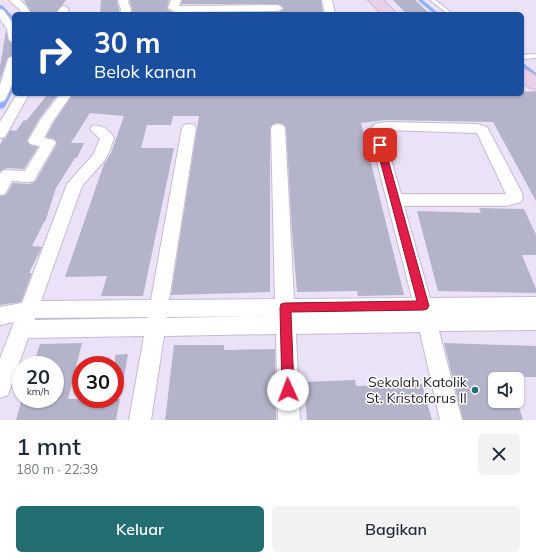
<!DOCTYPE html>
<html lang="id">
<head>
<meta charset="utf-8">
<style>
  :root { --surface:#fff; --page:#f2f2f3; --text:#1f2937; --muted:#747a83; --accent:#226e71 }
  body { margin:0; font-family:Mulish,sans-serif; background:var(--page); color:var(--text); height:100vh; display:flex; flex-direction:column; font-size:15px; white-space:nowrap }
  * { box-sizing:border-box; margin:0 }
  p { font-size:13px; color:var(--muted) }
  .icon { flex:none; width:22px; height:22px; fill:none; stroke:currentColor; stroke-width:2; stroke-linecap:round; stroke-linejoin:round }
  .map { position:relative; height:420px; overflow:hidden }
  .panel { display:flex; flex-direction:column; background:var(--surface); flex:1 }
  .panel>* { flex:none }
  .hud { position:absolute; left:12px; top:12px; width:512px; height:84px; border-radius:6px; box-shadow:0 1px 3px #0004; background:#1a4fa0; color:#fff; overflow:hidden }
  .buttons { position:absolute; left:488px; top:372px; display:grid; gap:8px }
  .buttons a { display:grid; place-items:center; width:36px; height:36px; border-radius:6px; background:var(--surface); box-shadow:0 1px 3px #0004; font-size:20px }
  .speed { position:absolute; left:12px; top:356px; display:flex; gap:8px; font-size:20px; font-weight:700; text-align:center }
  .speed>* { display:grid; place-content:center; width:52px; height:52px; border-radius:50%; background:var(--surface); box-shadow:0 1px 3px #0004; line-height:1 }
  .speed small { font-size:10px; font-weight:400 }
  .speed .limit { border:6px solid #d22; background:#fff; color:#111 }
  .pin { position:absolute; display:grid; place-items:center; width:34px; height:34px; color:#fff; margin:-17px; border-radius:8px; box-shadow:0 2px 6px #0006 }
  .me { position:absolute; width:44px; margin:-22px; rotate:358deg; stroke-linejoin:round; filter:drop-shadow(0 0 3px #0008) }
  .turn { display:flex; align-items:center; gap:14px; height:84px; padding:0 16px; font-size:18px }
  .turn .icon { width:52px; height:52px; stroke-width:2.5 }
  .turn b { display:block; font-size:28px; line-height:34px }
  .round { display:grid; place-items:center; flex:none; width:42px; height:42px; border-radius:6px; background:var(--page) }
  .overview { display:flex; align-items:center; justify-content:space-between; height:68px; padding:0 16px }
  h1 { font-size:24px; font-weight:600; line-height:30px }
  .cta { display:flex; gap:8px; margin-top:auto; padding:8px 16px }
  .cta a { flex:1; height:46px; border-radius:6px; background:var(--accent); color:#fff; font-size:16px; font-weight:600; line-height:46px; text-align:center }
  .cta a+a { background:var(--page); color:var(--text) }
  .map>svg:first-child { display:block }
</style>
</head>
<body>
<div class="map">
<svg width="536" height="420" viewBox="0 0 536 420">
  <rect width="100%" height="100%" fill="#ece2f8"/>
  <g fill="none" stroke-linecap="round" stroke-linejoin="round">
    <path stroke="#8db0fa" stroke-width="3" d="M420,0L437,14
      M522,64L536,75"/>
    <path fill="#8db0fa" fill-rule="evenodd" d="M0,5L3,6L14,18V27L11,26L0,14Z
      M14,69V90L4,108L0,109C0,99 4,71 14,69Z"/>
  </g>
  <path fill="#b3b3c9" d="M24,0H66L55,14H32Z
    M101,0H117V3L119,9V14H100Z
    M130,0H169L167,9L175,14L278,12L284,9L278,4H181L182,0H321L323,14H132V9L130,2Z
    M393,0H415L430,14H407Z
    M6,30L8,40L13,44L14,52L13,55L7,59L0,80V67Z
    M536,91V201L493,122L386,120L361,123L404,295L358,296L357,291L297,292L292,231L286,128L283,124L278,123L273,124L270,128V292L171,295L199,116H173L171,125H147L141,148H174L143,296H101L107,276L65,277L104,164L111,153L124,116L90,113L71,143H84L77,158H75L56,188L45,222H44L32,246L42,247L29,273H32L21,302L0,305V196L6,195L13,183L29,184L35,182L57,144L54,139L46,137L54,122L73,94H522V92Z
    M48,94H58L39,119L27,140L30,145L38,147L24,169L7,168L0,171V145L3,139L6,138L10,130L16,131L24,120L26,121Z
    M479,208L524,209L536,235V255H522L536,289V293L438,291L417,211L481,213Z
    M82,343L68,399H120L116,420H16L22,399H55V365H33L40,344Z
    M444,343L536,346V377H509L510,379H495V401H517L523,420H463Z
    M174,345H224V350L275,349L276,420H165Z
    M128,354L121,393L115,392V355Z
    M355,380L356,386L422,384L432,420H307L304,382Z"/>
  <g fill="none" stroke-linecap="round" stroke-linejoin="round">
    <defs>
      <path id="lane" d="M430,0H435L453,14H448Z
        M536,54V58L522,59V55Z"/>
      <path id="street" d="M9,0H20L27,7L31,14H21L20,10Z
        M119,0H129L128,2L131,9L130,14H120L121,9L118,2Z
        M171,0H181L179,6L278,5L283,8L278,11L175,12L168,8Z
        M322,0H332L335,14H325Z
        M64,6L69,9L66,14H56L61,7Z
        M0,9L3,10L14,24V43L9,40L7,29L0,19Z
        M14,56V80L6,98L4,101L0,102V85L8,59L10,57Z
        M17,94H29L5,137L0,138V122Z
        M60,94H72L53,121L44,138L54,140L56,143L36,177L34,181L29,182L12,181L5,194L0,195V174L2,171L7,170L25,171L40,146L30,144L28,141L40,120Z
        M386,122L477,124L487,127L522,193L523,198L521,202L506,206H404L430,298L536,297V330L439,331L462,420H440L420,332L296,334L300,420H278L276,334L164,336L151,420H129L144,336L28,338L8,395L0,398V359L14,322L0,325V307L22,303L67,184L93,155L100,139L90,129L92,126C101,124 109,130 114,138L109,152L104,161L82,186L41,301L151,300L182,128L184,125L189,124L194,125L196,128L169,300L275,299L271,128L273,125L278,124L283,125L285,128L294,299L412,298L369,131L375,124ZM386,130L477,133L506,194H401L383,132ZM275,316L167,318V317ZM148,317L147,318L35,320V318Z"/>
      <path id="secondary" d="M368,0H383L397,14H382Z
        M522,69L528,71L536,76V89L530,88L522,82Z"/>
    </defs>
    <use href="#lane" stroke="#c5bad0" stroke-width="2"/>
    <use href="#street" stroke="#c5bad0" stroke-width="2"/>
    <use href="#secondary" stroke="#c5bad0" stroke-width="2"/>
    <use href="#lane" fill="#fff" fill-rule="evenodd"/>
    <use href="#street" fill="#fff" fill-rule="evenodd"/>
    <use href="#secondary" fill="#ead0e8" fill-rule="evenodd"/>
  </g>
  <path fill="#e11d48" stroke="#92132f" d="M380,142L384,145L429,306L427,309L423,310L291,312L294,390L292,394L288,396L283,394L282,390L280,308L281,304L285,303L417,301L376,145Z"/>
  <circle fill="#226e71" stroke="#fff" stroke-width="1.5" cx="475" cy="390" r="4"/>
  <g text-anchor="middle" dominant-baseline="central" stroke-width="3" stroke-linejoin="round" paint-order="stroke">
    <g font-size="14" fill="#231f27" stroke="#fff" text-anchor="end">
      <text x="467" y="382">Sekolah Katolik<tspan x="467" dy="16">St. Kristoforus II</tspan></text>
    </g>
  </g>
</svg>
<div class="buttons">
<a><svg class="icon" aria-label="sound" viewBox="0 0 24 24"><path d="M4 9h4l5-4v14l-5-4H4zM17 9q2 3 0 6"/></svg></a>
</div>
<div class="speed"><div>20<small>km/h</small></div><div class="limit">30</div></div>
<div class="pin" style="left:380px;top:145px;background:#d93025"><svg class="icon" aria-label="arrive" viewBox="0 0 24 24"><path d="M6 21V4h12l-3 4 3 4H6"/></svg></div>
<svg class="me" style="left:288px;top:390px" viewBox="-20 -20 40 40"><circle r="19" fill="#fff"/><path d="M0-13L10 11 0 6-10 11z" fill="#e11d48"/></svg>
<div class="hud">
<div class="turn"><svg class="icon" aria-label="right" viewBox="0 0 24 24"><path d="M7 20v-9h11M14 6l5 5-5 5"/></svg><div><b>30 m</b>Belok kanan</div></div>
</div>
</div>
<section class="panel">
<div class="overview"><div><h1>1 mnt</h1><p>180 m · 22:39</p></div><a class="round"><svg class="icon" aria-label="close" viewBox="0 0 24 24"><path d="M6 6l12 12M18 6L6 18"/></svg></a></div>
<div class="cta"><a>Keluar</a><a>Bagikan</a></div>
</section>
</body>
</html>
